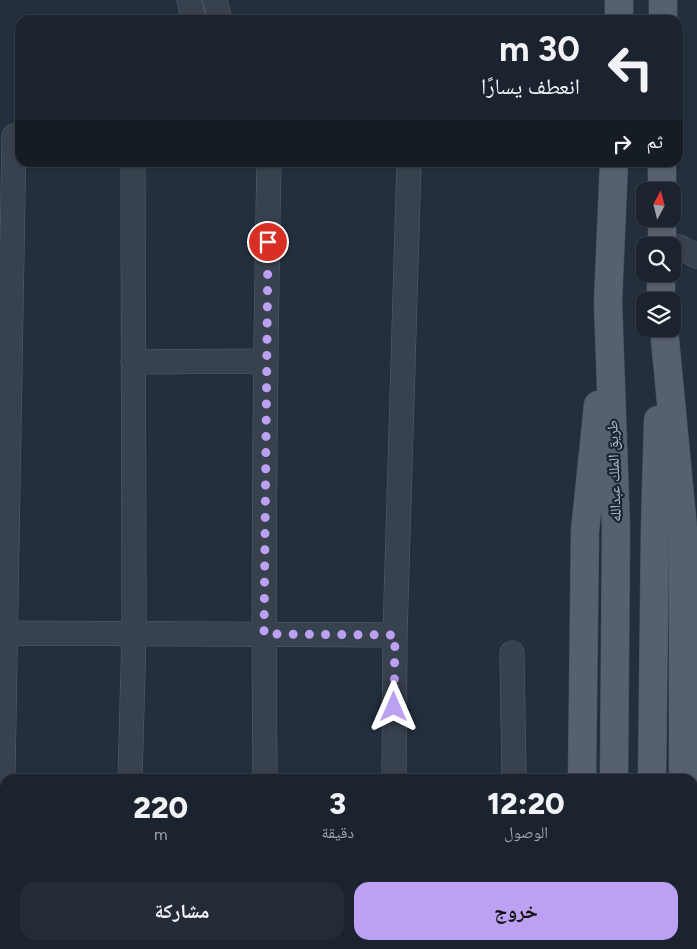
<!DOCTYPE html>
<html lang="ar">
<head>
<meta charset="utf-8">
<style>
  :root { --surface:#1b232e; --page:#242b36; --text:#f1f3f6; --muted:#a0a4aa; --line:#39404a; --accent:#bca0f2 }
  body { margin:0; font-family:Figtree,"Noto Naskh Arabic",sans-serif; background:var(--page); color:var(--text); direction:rtl; height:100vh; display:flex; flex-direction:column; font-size:19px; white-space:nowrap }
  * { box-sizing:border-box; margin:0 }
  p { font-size:16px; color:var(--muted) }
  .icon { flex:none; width:28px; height:28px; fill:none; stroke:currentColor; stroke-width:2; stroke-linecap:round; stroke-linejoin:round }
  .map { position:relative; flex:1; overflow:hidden; direction:ltr }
  .details { position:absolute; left:0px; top:774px; width:698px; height:176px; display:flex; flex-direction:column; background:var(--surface); border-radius:15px 15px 0 0; box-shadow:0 1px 4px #0004,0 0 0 1px var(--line); direction:rtl }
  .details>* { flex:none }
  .top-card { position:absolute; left:15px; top:15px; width:668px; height:152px; border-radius:15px; box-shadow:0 1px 4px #0004,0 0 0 1px var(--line); direction:rtl; background:#1b232e; color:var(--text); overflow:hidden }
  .needle { width:32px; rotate:7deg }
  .controls { position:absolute; left:636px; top:182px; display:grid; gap:10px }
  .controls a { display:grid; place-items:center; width:45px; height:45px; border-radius:10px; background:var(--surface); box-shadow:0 1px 4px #0004,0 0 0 1px var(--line); font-size:25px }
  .pin { position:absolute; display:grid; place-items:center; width:42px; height:42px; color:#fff; margin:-21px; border:2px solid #fff; border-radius:50%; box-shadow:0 1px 5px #0007 }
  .me { position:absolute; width:55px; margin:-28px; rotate:0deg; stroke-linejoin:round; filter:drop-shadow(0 0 4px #0008) }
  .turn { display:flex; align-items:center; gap:18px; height:105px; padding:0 20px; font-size:22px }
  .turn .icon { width:65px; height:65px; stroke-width:2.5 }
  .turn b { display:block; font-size:35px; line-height:42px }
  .then { display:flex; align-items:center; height:48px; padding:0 20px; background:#0003; gap:10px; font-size:19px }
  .eta { display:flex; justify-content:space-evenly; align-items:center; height:85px; text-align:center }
  .eta b { font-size:30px; font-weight:800; line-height:35px }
  .primary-button { display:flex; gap:10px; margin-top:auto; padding:10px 20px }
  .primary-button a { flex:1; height:58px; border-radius:15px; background:var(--accent); color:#111; font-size:20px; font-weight:800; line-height:58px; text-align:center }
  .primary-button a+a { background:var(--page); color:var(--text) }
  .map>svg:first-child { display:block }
</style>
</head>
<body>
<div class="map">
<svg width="697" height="949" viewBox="0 0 697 949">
  <rect width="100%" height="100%" fill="#242f3e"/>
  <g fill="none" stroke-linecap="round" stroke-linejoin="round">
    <defs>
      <path id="minor" d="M189,0L194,20
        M215,0L220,20
        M672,247H679L697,256
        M133,362L266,361
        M0,633L395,635
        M512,653L514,779
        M130,779L134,634L133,162
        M265,779C263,573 265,368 269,162
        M394,779L395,635L409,162
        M5,916L2,832L14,136
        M6,945V949
        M267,945V949
        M521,945V949
        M126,949V945
        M393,949V945"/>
      <path id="major" d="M619,20V0
        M663,20V0
        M662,191V162
        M662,246V219
        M661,301V274
        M664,329L683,528V779
        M582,779L585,531L598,405
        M614,779L616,528L608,302L614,162
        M652,779L655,526L658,420
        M579,949L580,945
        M611,949L612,945
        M650,949V945
        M682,949V945"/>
    </defs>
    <use href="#minor" stroke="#565f6c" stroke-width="25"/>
    <use href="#major" stroke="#414a57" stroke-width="29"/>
    <use href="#minor" stroke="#38414e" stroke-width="24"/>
    <use href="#major" stroke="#56606e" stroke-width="28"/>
  </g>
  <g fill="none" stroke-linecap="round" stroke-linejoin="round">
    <path stroke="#bca0f2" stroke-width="9" stroke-dasharray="0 16.2" d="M268,242L264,634L395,635L394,707"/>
  </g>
  <g text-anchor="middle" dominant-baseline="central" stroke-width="4.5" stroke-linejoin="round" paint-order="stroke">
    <g font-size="15" fill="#b4bcc9" stroke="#1d2633">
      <text transform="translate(614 471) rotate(-92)">طريق الملك عبدالله</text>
    </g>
  </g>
</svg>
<div class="controls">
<a><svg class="needle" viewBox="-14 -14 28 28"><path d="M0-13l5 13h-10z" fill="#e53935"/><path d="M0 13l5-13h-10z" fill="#a0a4aa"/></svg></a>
<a><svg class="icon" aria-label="search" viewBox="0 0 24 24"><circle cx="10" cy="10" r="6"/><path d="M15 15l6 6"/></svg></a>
<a><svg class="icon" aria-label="layers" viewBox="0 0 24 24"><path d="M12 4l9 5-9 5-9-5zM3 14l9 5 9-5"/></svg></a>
</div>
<div class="pin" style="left:268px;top:242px;background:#d93025"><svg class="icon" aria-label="arrive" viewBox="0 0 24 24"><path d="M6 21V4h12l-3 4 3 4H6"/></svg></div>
<svg class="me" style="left:394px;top:707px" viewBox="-20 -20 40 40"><path d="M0-17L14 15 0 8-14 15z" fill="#bca0f2" stroke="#fff" stroke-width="4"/></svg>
<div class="top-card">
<div class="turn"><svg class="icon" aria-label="left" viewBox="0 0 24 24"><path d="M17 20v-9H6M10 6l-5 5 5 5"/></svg><div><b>30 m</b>انعطف يسارًا</div></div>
<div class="then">ثم<svg class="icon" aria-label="right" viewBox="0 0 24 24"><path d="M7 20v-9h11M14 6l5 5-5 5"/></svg></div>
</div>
<section class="details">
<div class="eta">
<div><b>12:20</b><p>الوصول</p></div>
<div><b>3</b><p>دقيقة</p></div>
<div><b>220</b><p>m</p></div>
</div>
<div class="primary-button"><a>خروج</a><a>مشاركة</a></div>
</section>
</div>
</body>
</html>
